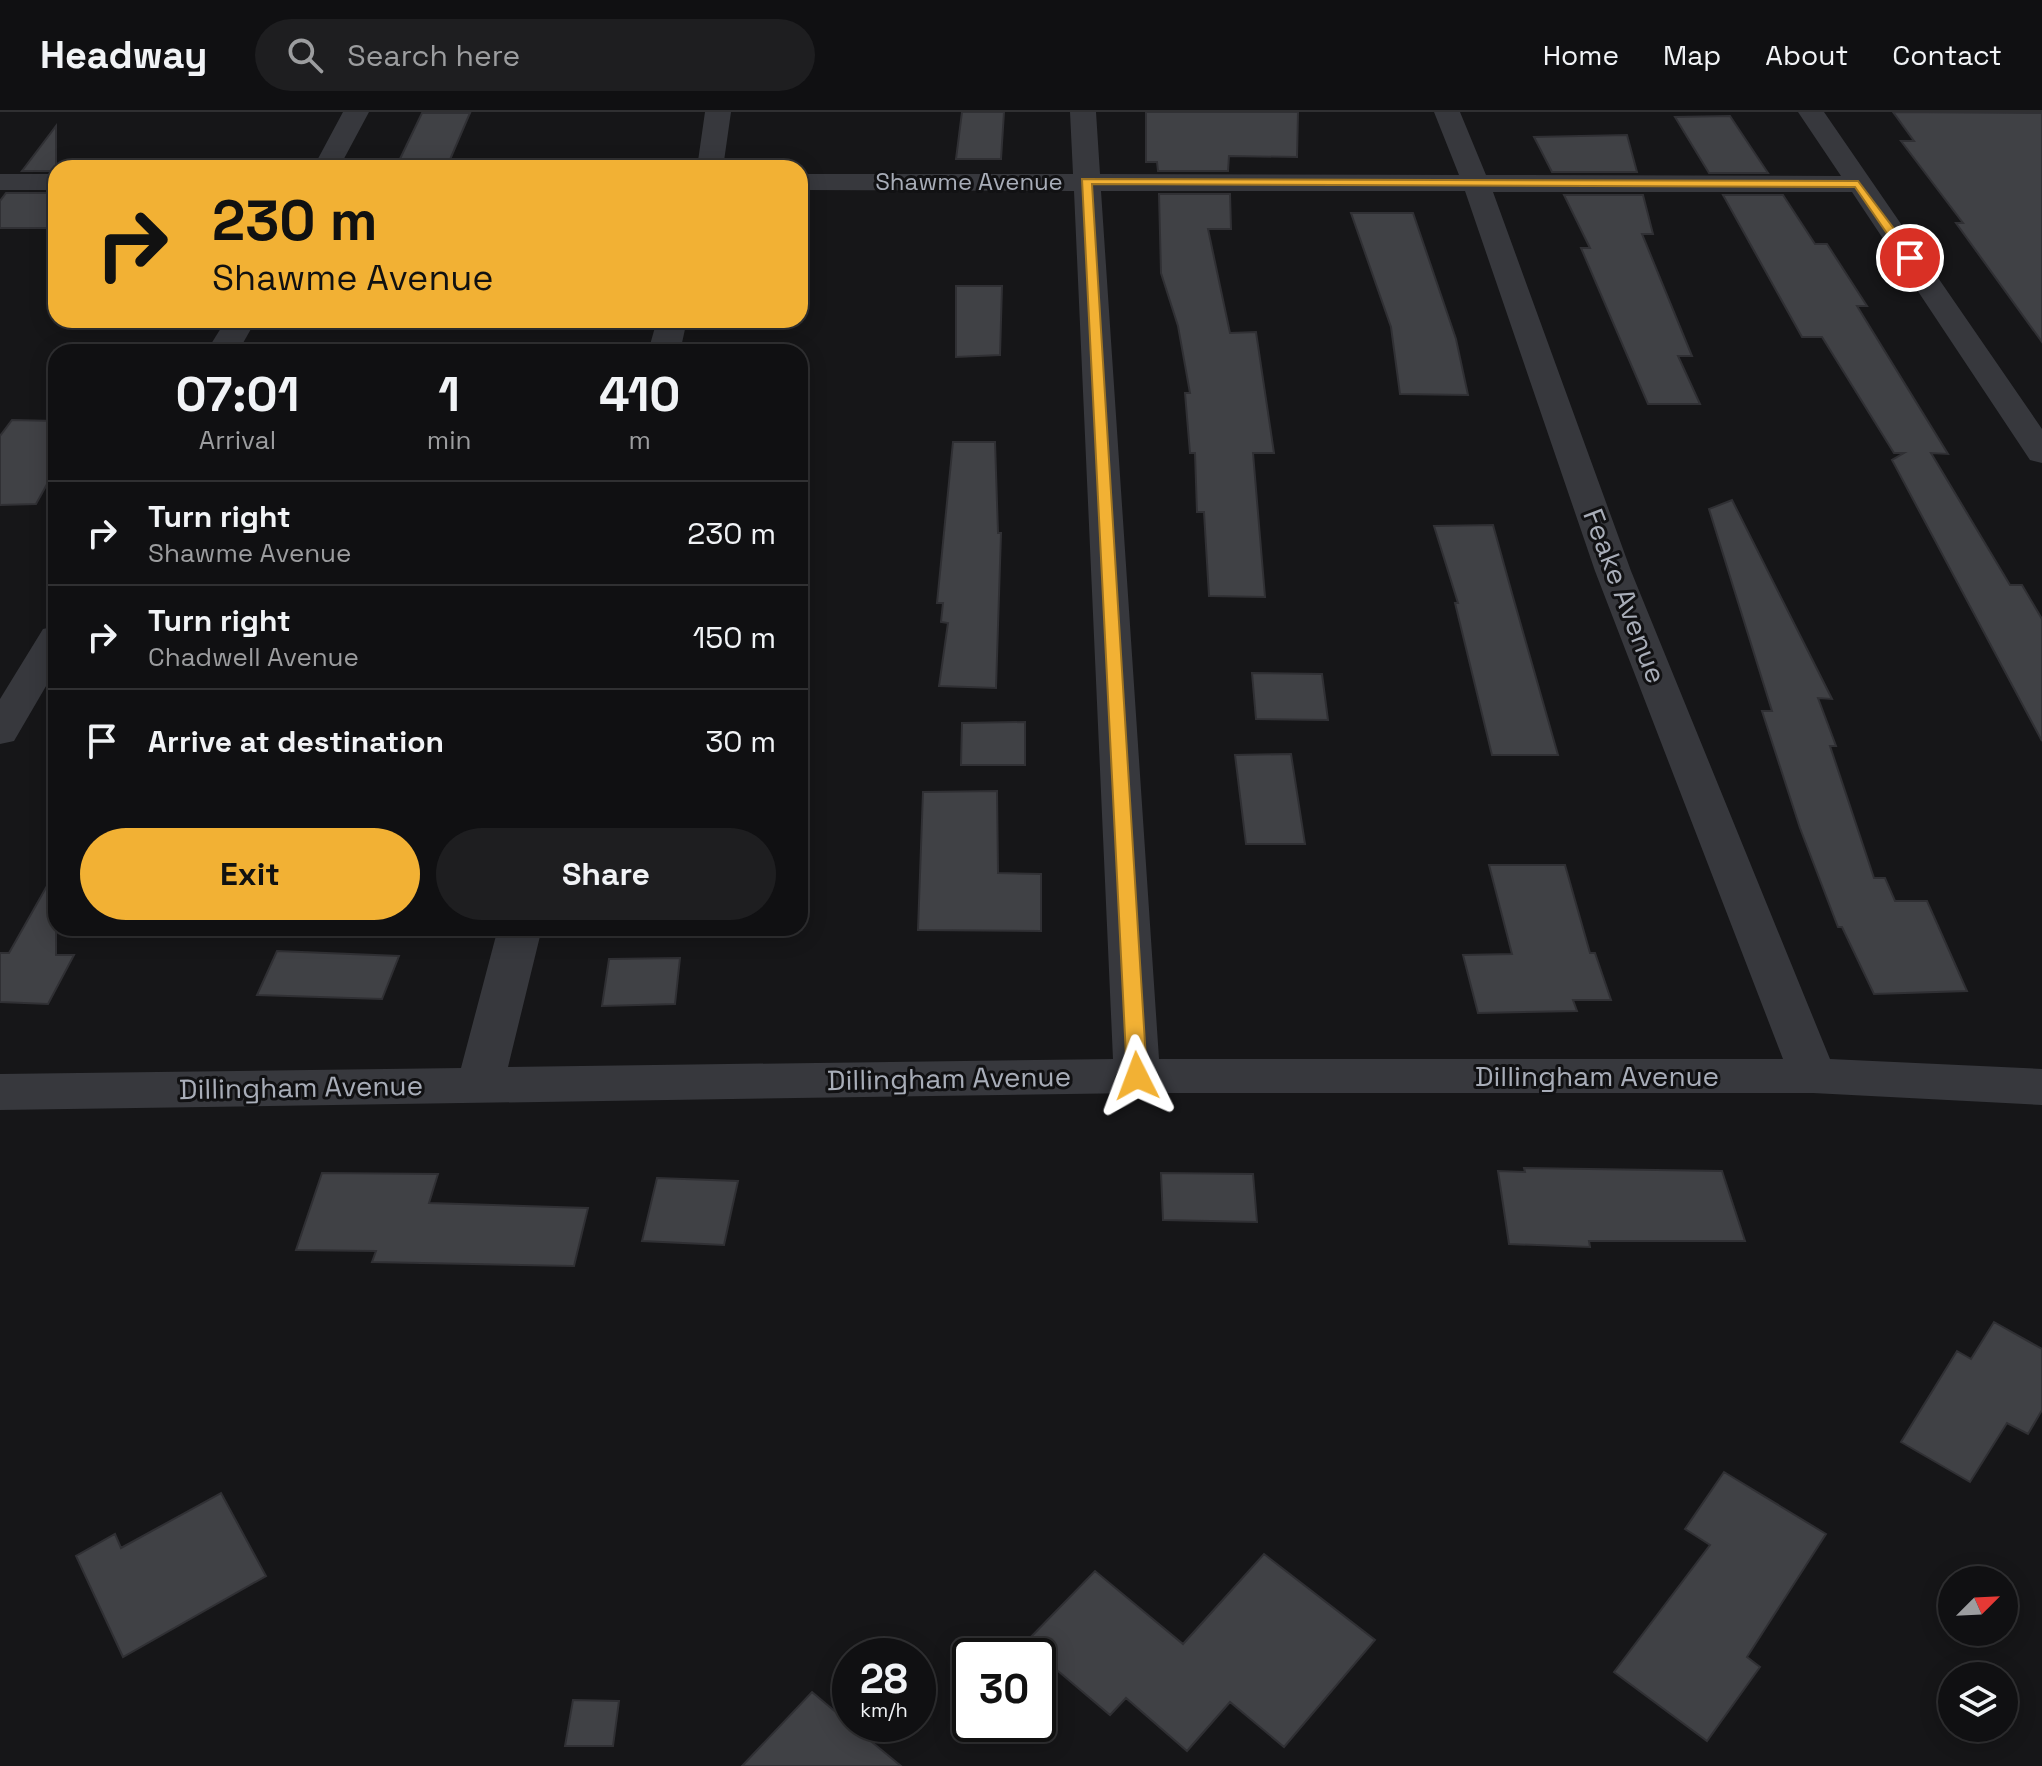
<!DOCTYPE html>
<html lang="en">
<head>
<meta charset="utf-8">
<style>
  :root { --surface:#101012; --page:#1e1e20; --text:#f1f3f6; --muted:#9c9d9f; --line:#303032; --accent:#f2b134 }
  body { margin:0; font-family:"Space Grotesk",sans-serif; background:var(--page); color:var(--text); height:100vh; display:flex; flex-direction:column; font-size:30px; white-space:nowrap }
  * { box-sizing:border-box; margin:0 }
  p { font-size:26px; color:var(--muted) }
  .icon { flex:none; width:44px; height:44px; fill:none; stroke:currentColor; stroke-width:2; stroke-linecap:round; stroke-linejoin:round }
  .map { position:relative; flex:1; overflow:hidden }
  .side { position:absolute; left:48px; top:232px; width:760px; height:592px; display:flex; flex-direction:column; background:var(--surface); border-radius:24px; box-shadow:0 4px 20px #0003,0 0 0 2px var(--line) }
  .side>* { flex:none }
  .banner { position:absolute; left:48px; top:48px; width:760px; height:168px; border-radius:24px; box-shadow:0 4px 20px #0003,0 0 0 2px var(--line); background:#f2b134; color:#111; overflow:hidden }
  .needle { width:52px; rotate:66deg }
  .controls { position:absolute; left:1938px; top:1454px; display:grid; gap:16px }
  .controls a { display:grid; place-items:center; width:80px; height:80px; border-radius:50%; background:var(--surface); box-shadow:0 4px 20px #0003,0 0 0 2px var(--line); font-size:40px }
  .speed { position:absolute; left:832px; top:1526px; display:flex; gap:16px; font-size:40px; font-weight:700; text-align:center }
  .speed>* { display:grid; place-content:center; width:104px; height:104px; border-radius:50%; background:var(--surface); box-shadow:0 4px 20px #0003,0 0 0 2px var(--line); line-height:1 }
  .speed small { font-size:20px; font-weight:400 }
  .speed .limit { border:4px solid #111; border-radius:12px; background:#fff; color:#111 }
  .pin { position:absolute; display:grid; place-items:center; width:68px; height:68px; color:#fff; margin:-34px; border:4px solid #fff; border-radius:50%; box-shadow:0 2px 8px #0007 }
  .me { position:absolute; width:88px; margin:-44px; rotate:357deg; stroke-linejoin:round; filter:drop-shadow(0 0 6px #0008) }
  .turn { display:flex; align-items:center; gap:28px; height:168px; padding:0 32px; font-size:36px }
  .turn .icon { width:104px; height:104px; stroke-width:2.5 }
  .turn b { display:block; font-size:56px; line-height:68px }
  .eta { display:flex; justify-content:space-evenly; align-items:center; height:136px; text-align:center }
  .eta b { font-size:48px; font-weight:800; line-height:56px }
  .button { display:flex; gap:16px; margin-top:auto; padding:16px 32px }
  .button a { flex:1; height:92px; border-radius:48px; background:var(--accent); color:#111; font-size:32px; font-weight:800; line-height:92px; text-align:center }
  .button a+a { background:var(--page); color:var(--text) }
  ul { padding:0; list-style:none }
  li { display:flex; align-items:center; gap:24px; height:104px; padding:0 32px; border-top:2px solid var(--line) }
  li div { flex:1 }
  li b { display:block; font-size:30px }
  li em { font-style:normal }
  header { display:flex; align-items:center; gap:48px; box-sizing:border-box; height:112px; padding:0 40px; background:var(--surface); border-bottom:2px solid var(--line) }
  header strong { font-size:38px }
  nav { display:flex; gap:44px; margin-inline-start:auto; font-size:28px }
  .search { width:560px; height:72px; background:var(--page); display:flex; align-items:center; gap:20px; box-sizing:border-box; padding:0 28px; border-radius:44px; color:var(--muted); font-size:30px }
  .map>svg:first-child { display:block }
</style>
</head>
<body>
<header>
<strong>Headway</strong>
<div class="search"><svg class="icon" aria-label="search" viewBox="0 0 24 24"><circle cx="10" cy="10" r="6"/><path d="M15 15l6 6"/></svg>Search here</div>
<nav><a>Home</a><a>Map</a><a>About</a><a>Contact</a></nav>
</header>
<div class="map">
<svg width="2042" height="1654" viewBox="0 0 2042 1654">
  <rect width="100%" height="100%" fill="#161618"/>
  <path fill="#404145" stroke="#303034" stroke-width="2" d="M962,0H1004L1001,47H956Z
    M1146,0H1298L1297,45L1229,44L1228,59H1158L1157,50H1146Z
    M1893,0L2042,1V230L1956,111H1963L1901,29H1914Z
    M422,1H470L449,50L398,51Z
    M1730,4L1768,61H1709L1675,5Z
    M56,14V59H22Z
    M1627,23L1637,60H1552L1534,25Z
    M6,81H56V116H0V89Z
    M1159,82H1230L1231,117H1208L1230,221L1256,220L1274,341H1253L1265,485L1209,484L1204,400H1197L1195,341H1190L1185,281H1190L1178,214L1161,161Z
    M1564,83H1643L1653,122H1642L1692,244H1678L1700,292H1648L1581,136H1590Z
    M1723,83H1783L1815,132H1827L1867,194H1857L1948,342L1931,341L2010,473H2022L2042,507V629L1892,348L1904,341H1894L1822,225H1802Z
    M1351,101H1413L1456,227L1468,283L1400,282L1391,215Z
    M956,174H1002L1000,243L956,245Z
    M12,308L56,309V356L36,392L0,393V324Z
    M953,330H995L998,421H1001L996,576L939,574L948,511L941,510L943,491H937Z
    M1732,388L1832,587L1818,586L1836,634H1830L1874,766H1885L1895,789H1927L1967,879L1874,882L1842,815H1838L1800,716L1762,599H1772L1709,397Z
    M1493,413L1513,485L1558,643H1492L1455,491H1458L1434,414Z
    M1252,561L1322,562L1328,608L1256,607Z
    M1025,610V653H961L962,611Z
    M1291,642L1305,732H1246L1235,643Z
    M997,679L998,761L1041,762V819L918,818L923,680Z
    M1489,753H1565L1590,841H1595L1611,888H1573L1577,899L1478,901L1463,843L1512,842Z
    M56,758V843H74L48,892L0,890V841H9Z
    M277,839L399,844L382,887L257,883Z
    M680,846L675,892L602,894L609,847Z
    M1524,1056L1722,1059L1745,1129H1589L1590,1135L1509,1132L1498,1059L1525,1060Z
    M322,1061L438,1062L429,1091L588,1096L574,1154L372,1150L376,1139L296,1138Z
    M1161,1061L1253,1062L1257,1110L1163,1108Z
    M657,1066L738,1069L724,1133L642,1129Z
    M1994,1210L2042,1237V1298L2028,1322L2007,1311L1970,1370L1901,1330L1957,1239L1971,1247Z
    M1724,1360L1826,1422L1747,1545L1760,1555L1707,1629L1614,1560L1710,1433L1685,1417Z
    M221,1381L266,1464L123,1545L76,1444L115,1422L121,1436Z
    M1264,1442L1375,1528L1284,1635L1230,1590L1187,1639L1126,1586L1110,1603L1025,1531L1095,1459L1183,1532Z
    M812,1580L850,1612L901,1654H742Z
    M573,1588L619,1589L613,1634H565Z"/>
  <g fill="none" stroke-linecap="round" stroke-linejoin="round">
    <path fill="#37383d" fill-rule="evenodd" d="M343,0H369L339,56H313Z
      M705,0H731L723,56H697Z
      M1070,0H1096L1100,62L1459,63L1434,0H1460L1486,63L1841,64L1798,0H1824L2042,317V351L2030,348L1852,80H1493L1631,459L1830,947L2042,957V993L1813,981H1137L0,998V962L461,956L498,816H542L508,955L1113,947L1074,79L800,78V62H1073ZM1101,79H1465L1595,459L1783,947H1159Z
      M0,62H56V78H0Z
      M226,208H256L238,240H206Z
      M657,208H687L680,240H648Z
      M56,514V557L14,629L0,632V587L43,517Z"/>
  </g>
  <path fill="#f2b134" stroke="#9d7322" stroke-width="2" d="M1082,67L1858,69L1916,146L1906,149L1855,75L1092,72L1147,964L1137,971L1127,964Z"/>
  <g text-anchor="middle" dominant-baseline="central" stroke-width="6" stroke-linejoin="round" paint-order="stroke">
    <g font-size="24" fill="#a8adb8" stroke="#111113">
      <text x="969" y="69">Shawme Avenue</text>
    </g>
    <g font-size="28" fill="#a8adb8" stroke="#111113">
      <text transform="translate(1625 484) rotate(69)">Feake Avenue</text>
      <text x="1597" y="964">Dillingham Avenue</text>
      <text transform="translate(949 966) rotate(-1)">Dillingham Avenue</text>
      <text transform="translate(301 975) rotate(-1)">Dillingham Avenue</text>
    </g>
  </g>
</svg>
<div class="controls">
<a><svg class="needle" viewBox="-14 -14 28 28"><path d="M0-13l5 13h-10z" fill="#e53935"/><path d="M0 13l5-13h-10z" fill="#9c9d9f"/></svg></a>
<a><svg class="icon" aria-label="layers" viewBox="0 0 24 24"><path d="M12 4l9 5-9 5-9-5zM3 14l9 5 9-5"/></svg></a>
</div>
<div class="speed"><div>28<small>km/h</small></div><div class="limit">30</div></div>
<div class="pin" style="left:1910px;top:146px;background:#d93025"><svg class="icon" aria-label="arrive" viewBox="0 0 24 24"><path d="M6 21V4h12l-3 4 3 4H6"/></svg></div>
<svg class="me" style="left:1137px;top:964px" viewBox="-20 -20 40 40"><path d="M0-17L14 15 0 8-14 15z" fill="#f2b134" stroke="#fff" stroke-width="4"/></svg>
<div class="banner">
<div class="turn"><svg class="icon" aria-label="right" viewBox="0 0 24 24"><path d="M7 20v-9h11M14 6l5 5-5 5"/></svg><div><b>230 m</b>Shawme Avenue</div></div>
</div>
<section class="side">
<div class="eta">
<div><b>07:01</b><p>Arrival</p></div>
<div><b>1</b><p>min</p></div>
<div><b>410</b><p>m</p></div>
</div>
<ul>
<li><svg class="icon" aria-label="right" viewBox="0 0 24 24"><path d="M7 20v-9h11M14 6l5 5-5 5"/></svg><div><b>Turn right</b><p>Shawme Avenue</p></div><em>230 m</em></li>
<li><svg class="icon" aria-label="right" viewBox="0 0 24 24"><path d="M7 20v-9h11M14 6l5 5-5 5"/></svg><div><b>Turn right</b><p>Chadwell Avenue</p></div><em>150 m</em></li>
<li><svg class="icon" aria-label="arrive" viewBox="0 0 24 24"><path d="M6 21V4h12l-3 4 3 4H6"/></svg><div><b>Arrive at destination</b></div><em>30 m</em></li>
</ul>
<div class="button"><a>Exit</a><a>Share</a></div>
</section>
</div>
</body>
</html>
